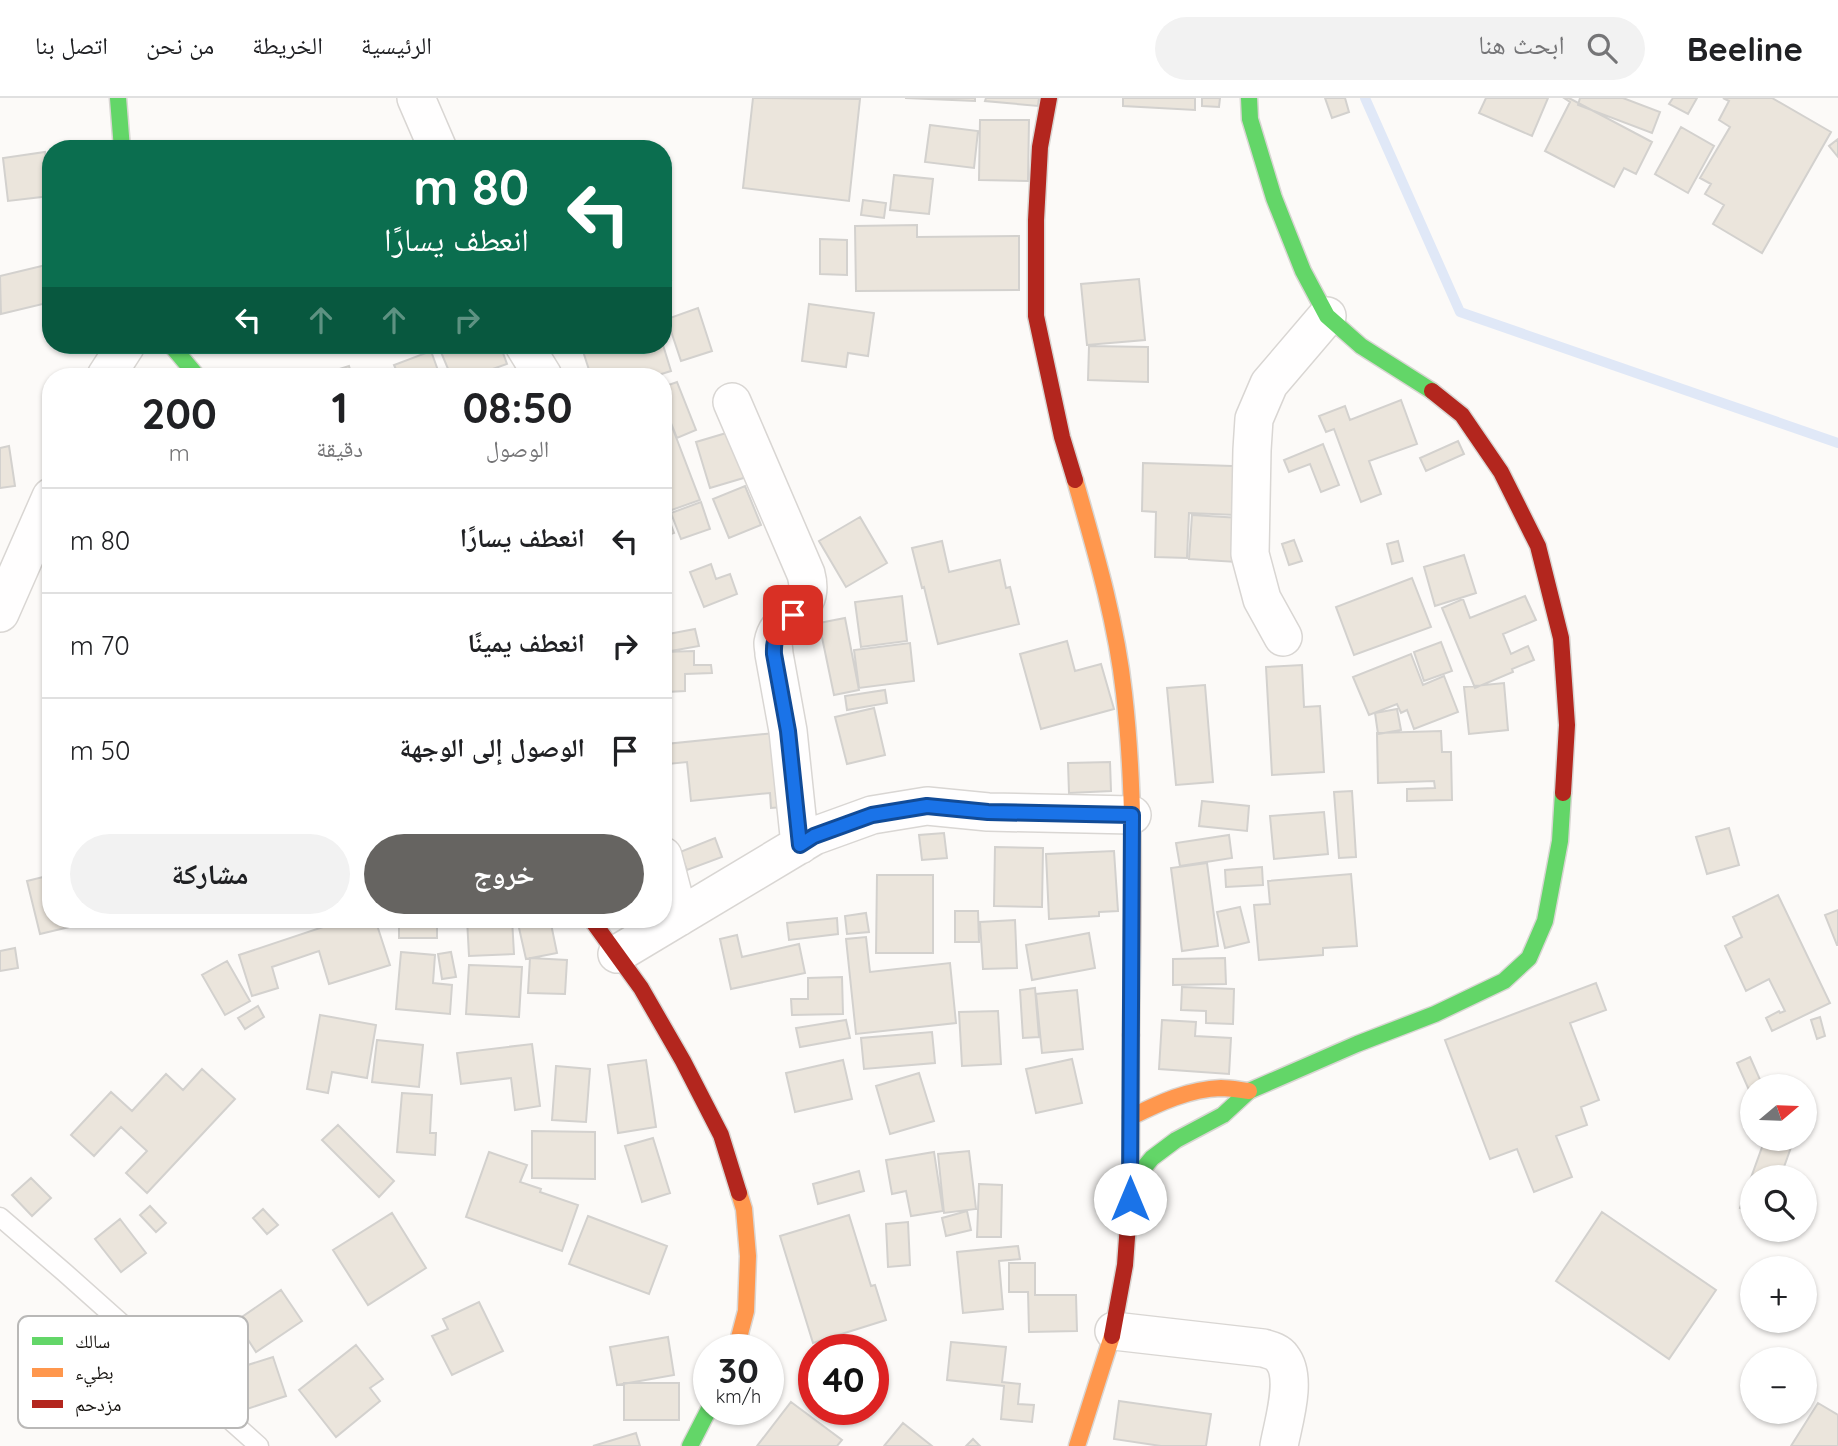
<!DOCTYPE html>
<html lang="ar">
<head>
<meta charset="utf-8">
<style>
  :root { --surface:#fff; --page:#f2f2f2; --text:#202124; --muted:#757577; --line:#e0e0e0; --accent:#666461 }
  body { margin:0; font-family:Quicksand,"Noto Naskh Arabic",sans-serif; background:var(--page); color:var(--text); direction:rtl; height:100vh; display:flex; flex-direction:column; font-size:26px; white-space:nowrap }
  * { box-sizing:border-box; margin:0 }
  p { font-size:23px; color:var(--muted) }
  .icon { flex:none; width:38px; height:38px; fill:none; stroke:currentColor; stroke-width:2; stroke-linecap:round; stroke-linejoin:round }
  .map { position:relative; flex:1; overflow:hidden; direction:ltr }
  .details { position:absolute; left:42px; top:270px; width:630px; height:560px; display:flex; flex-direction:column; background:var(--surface); border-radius:28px; box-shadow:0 2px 5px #0004; direction:rtl }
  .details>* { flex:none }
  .hud { position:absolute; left:42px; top:42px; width:630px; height:214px; border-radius:28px; box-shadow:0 2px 5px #0004; direction:rtl; background:#0b6e4f; color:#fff; overflow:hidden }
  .needle { width:46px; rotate:71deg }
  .controls { position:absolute; left:1740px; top:976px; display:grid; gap:14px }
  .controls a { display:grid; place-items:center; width:77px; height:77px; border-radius:50%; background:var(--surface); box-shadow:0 2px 5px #0004; font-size:35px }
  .speed { position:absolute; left:693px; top:1236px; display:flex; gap:14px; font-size:35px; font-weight:700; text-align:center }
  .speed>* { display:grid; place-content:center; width:91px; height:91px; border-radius:50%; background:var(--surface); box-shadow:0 2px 5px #0004; line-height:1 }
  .speed small { font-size:18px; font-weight:400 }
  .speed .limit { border:10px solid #d22; background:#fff; color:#111 }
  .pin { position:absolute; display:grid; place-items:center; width:60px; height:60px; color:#fff; margin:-30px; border-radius:14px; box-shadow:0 4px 10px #0006 }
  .me { position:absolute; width:77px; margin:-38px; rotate:0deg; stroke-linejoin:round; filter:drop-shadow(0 0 5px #0008) }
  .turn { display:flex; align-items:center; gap:24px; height:147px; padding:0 28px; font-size:32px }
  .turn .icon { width:91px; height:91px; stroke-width:2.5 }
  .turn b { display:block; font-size:49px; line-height:60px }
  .lanes { display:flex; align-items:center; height:66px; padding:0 28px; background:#0003; justify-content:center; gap:35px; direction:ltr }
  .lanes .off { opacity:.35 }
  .eta { display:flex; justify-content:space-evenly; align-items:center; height:119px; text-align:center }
  .eta b { font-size:42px; font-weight:800; line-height:49px }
  .cta { display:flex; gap:14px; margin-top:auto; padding:14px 28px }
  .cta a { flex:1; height:80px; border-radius:42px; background:var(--accent); color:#fff; font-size:28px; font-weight:800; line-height:80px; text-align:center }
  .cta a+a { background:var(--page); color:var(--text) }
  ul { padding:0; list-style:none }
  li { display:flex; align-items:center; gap:21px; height:105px; padding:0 28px; border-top:2px solid var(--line) }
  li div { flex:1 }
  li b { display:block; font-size:26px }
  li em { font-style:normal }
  header { display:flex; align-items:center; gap:42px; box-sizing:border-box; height:98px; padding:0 35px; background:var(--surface); border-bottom:2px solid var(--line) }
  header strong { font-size:33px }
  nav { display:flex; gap:38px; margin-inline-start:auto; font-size:24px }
  .search { width:490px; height:63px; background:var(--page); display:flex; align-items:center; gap:18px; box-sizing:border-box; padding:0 24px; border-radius:38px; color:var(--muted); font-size:26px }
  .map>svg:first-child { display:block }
</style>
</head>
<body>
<header>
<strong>Beeline</strong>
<div class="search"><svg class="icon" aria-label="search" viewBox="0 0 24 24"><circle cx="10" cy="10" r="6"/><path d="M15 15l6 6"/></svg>ابحث هنا</div>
<nav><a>الرئيسية</a><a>الخريطة</a><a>من نحن</a><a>اتصل بنا</a></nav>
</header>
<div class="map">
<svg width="1838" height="1348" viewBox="0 0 1838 1348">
  <rect width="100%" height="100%" fill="#fcfaf8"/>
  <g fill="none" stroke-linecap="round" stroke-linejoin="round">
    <path stroke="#e0e8f7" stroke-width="10" d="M1365,0L1460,214L1838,345"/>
  </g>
  <path fill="#ebe5dc" stroke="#d3d1ce" stroke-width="2" d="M753,0L860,1L849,103L743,90Z
    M905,0H975V3Z
    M986,0H1039L1038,8L985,3Z
    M1123,0H1195V12L1123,8Z
    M1202,0H1220L1219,9L1202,8Z
    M1325,0H1345L1349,14L1332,20Z
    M1486,0H1548L1532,38L1479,15Z
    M1564,0H1569L1652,44L1636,76L1624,70L1614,89L1545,53L1570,4Z
    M1580,0H1623L1660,14L1652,35L1578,7Z
    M1673,0H1697L1688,16L1669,6Z
    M1723,0H1772L1831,34L1762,155L1713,126L1724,107L1705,96L1711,86L1700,80L1730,29L1719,22L1729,3Z
    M980,22H1029L1028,83L979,82Z
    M930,27L978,33L974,70L925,64Z
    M1681,29L1714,48L1688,95L1655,76Z
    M1838,41V59L1829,48Z
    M45,54L50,98L8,103L3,60Z
    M894,77L933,81L929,116L890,112Z
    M863,102L886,105L884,120L861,117Z
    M917,127V139L1019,138V192L856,193L855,128Z
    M820,141L847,142V177L820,176Z
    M50,166L51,204L1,216L0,178Z
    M663,177L671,183L663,193Z
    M1139,181L1145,242L1087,247L1081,186Z
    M809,206L874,215L868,258L848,255L846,269L802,263Z
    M698,210L712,253L681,263L667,221Z
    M438,247H500L507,266L473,278H451Z
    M581,247H663L671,273L655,278H591Z
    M1089,248L1148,249V284L1088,282Z
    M431,253L440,278H399L394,267Z
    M349,268L352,278H317Z
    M677,284L696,332L677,340L663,305V289Z
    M1401,302L1417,346L1369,363L1381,396L1361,404L1334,331L1326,334L1319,318L1345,308L1350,322Z
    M663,305L700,402L666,414L674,435L663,439Z
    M743,330L757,376L710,390L696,344Z
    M1458,343L1464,356L1426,373L1420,360Z
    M1323,346L1339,387L1321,394L1310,366L1289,374L1284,362Z
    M9,348L15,388L0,390V350Z
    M1143,365L1261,369L1260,418L1189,415L1187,460L1155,459L1156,414L1142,413Z
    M745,388L761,427L729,440L713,401Z
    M701,404L710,431L681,441L671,415Z
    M1192,417L1240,420L1237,464L1189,461Z
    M860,419L887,465L846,489L819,443Z
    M1294,442L1302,463L1289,467L1282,446Z
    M942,443L949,474L1000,462L1006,490L1010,489L1019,526L938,546L924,489L922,490L912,450Z
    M1398,443L1403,463L1392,466L1387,446Z
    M1464,457L1476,495L1435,508L1424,469Z
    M711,466L716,481L730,476L737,496L704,509L690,474Z
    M1412,480L1431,529L1354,557L1336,509Z
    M902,498L907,543L861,549L855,504Z
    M1525,498L1536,522L1503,536L1511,556L1528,548L1534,562L1512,571L1513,574L1475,590L1442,510L1463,501L1470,520Z
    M845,520L859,592L834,597L819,525Z
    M695,531L699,548L665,554L663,537Z
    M663,542L664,554L694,553V567H711L712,575L685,576V593L666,594L667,643L663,644Z
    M1067,543L1075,573L1101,566L1114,611L1041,631L1020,556Z
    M1441,544L1452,573L1424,583L1414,554Z
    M910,545L914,583L859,590L854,552Z
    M1411,556L1423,587L1444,578L1458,614L1414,631L1407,612L1401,615L1397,606L1369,617L1353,579Z
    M1302,567L1304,609L1320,608L1324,674L1272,677L1266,569Z
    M1504,585L1508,632L1469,636L1464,589Z
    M1205,587L1213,684L1176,687L1167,590Z
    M885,592L887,605L847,612L845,598Z
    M874,610L885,657L847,666L835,619Z
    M1397,611L1401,632L1378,636L1375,615Z
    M1441,633L1442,654H1451L1452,702L1407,703V691L1435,690L1434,683L1378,685L1377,635Z
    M775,635L797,708L771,710L770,695L691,703L687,664L668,666L666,646Z
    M1110,664L1111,693L1069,695L1068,665Z
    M1352,693L1356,759L1339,760L1334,694Z
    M1202,703L1249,708L1247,733L1199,728Z
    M1324,714L1328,756L1274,761L1270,718Z
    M1729,730L1739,767L1707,776L1696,739Z
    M944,735L947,760L922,762L919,737Z
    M1229,737L1232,760L1180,768L1176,745Z
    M715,740L722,759L687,772L680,754Z
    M995,749L1043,750L1042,809L994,808Z
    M1114,753L1118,813L1099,814V818L1049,821L1046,756Z
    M1207,765L1218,848L1182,853L1171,770Z
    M1262,769L1263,787L1226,789L1225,772Z
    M1351,776L1357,848L1323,850V857L1259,862L1254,807L1270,806L1268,783Z
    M51,777V821H85L86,825L40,836L27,783Z
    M877,777H933V855H876Z
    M1778,797L1830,905L1772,933L1766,920L1779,913L1780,915L1785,913L1769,881L1746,893L1725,848L1742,839L1733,819Z
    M1240,809L1249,844L1225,850L1217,814Z
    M1838,812V847H1837L1825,817Z
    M955,813H978L979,844H955Z
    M866,815L869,834L847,836L845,818Z
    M837,820L838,836L789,842L787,825Z
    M347,821H375L390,867L329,886L319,853L272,869L278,890L252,898L239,857Z
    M399,821H437V840H399Z
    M467,821H512L514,856L469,858Z
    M517,821H550L557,855L526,861Z
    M1015,822L1017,870L983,871L980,824Z
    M1089,835L1095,870L1032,882L1026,847Z
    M737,837L742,859L799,846L805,875L731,891L720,841Z
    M866,839L870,874L950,865L956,925L856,936L846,841Z
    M15,850L18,870L0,873V853Z
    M401,854L435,857L433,885L452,887L450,916L396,911Z
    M451,854L456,879L442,881L438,856Z
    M530,860L567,862L565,896L528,895Z
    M1225,860L1226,886L1173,887V861Z
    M227,863L250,903L225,917L202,877Z
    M469,867L522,869L519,919L466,916Z
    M842,879L843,916L792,917L791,901H808V880Z
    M1596,885L1606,912L1570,925L1599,1002L1581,1009L1587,1027L1556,1038L1572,1079L1534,1094L1517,1051L1490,1061L1445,942Z
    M1182,889L1234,891L1233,926L1206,925V913L1181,912Z
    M1035,890L1039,939L1023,940L1020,892Z
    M1077,892L1083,951L1042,955L1036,896Z
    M258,908L264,919L245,931L238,920Z
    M998,913L1001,966L962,968L959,914Z
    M320,917L376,927L367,980L332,974L328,995L307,991Z
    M1820,919L1825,938L1817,941L1811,922Z
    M846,922L850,940L800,949L796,930Z
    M1162,922L1196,924L1195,938L1231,940L1229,976L1159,971Z
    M932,934L935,965L864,971L861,940Z
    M377,942L423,947L419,989L372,984Z
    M532,946L540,1008L515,1012L511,980L461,986L457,955Z
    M1750,959L1762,986L1752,989V991L1749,992L1737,965Z
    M1072,961L1082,1005L1036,1015L1026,971Z
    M646,962L656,1029L618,1035L608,967Z
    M843,962L852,1001L795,1014L786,975Z
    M556,968L590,971L586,1024L552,1022Z
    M202,971L235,1001L147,1095L126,1075L147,1053L121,1029L94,1058L71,1037L111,994L132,1013L166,976L183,992Z
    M919,975L934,1023L890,1036L876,988Z
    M402,995L432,997L430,1035H436L435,1057L397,1054Z
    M338,1027L394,1083L379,1099L322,1042Z
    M532,1033L595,1034V1081L532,1080Z
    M653,1040L670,1095L642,1104L625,1048Z
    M1765,1041H1794L1780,1080H1752V1115L1740,1110Z
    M969,1053L976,1111L944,1115L938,1056Z
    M489,1054L527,1067L520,1084L541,1091L540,1094L578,1107L562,1153L466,1119Z
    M934,1054L943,1113L911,1118L906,1093L892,1096L886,1062Z
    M859,1073L864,1093L818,1106L813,1086Z
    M31,1080L51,1100L32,1118L12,1097Z
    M979,1086L1002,1087L1001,1139H977Z
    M150,1108L166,1125L156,1134L140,1117Z
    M263,1111L278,1127L267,1136L253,1120Z
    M967,1113L971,1132L946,1138L942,1120Z
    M1602,1114L1716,1192L1669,1261L1556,1183Z
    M392,1115L426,1170L368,1207L333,1152Z
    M849,1117L871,1188L875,1187L886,1222L813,1245L780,1138Z
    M588,1118L667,1148L649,1196L569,1166Z
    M120,1121L146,1155L121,1174L95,1141Z
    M908,1124L910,1167L888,1169L886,1126Z
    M1018,1148L1020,1161L999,1163L1003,1211L963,1215L957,1154Z
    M1009,1165H1035V1197H1076L1077,1233L1029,1234L1028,1194H1009Z
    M281,1192L302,1223L256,1254L236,1223Z
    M479,1204L503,1253L452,1277L432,1238L448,1231L443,1221Z
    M668,1239L674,1277L617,1287L610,1249Z
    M951,1244L1006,1249L1002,1284L1020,1286L1018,1306L1034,1307L1032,1324L1001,1321L1004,1288L947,1282Z
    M356,1247L383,1281L370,1290L380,1303L336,1339L299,1292Z
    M273,1259L286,1298L247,1311L235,1271Z
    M624,1285H679V1322H624Z
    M1119,1303L1211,1316L1206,1348H1161L1114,1341Z
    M791,1304L842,1342L837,1348H757Z
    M1818,1305L1838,1317V1348H1791Z
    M903,1325L932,1348H884Z
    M636,1335L640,1348H593Z
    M973,1341L980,1348H966Z"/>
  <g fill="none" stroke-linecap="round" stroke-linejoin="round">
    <defs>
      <path id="lane" d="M0,1119L64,1174L259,1348"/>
      <path id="street" d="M416,0L438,51
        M524,247L543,278
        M106,278L126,247
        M732,304L806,476C817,517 778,514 773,545C773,549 774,552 774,556L788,633L800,747
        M0,515L51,399
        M1283,539L1262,501L1250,456L1252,352L1254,321L1269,286L1327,218
        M663,758L679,819
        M617,856L814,738L872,717L927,708L988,714L1132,717
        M1114,1233L1263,1250C1270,1252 1278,1254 1282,1260C1298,1280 1283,1325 1279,1348"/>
      <path id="fast" d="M118,0L122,51
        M1249,0L1250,21L1274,100L1303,173L1327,218L1361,248L1432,293
        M171,247L197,278
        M1131,1085L1152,1060L1176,1042L1223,1017L1249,993L1357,946L1435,916L1504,883L1529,860L1545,823L1560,743L1563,695
        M690,1348L709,1311"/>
      <path id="slow" d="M1075,382C1095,452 1116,522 1124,595C1137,708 1132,823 1131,937
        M1131,1019C1159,1005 1189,991 1221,990C1230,990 1240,992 1249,993
        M736,1251L746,1213L748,1158L744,1111L739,1095
        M1077,1348L1112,1238"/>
      <path id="jam" d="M1049,0L1040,49L1036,122V218L1062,339L1075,382
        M1432,293L1462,317L1501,374L1538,448L1561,540L1567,627L1563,695
        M591,821L641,890L683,963L721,1037L739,1095
        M1112,1238L1125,1167L1131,1085V937"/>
    </defs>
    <use href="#lane" stroke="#d9d6d3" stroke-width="21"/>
    <use href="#street" stroke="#d9d6d3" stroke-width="40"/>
    <use href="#fast" stroke="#d9d6d3" stroke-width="19"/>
    <use href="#slow" stroke="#d9d6d3" stroke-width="19"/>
    <use href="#jam" stroke="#d9d6d3" stroke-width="19"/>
    <use href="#lane" stroke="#fffefe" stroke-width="18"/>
    <use href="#street" stroke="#fffefe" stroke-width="37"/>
    <use href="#fast" stroke="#63d668" stroke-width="16"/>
    <use href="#slow" stroke="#ff974d" stroke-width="16"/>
    <use href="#jam" stroke="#b3261e" stroke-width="16"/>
  </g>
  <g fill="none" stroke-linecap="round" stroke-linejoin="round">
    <defs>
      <path id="route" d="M793,517C780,531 773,537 774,556L788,633L800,747L814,738L872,717L927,708L988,714L1132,717L1130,1101"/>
    </defs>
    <use href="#route" stroke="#114b97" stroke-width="18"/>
    <use href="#route" stroke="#1a73e8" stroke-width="12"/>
  </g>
  <rect x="18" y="1218" width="230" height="112" rx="10" fill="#fff" stroke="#b9b8b7" stroke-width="2"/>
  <rect x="32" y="1239" width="31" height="8" fill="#63d668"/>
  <rect x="32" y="1270" width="31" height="9" fill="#ff974d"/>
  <rect x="32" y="1302" width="31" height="8" fill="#b3261e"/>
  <g font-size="19" fill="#16130f">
    <text x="75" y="1250">سالك</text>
    <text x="75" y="1281">بطيء</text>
    <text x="75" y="1313">مزدحم</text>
  </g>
</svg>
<div class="controls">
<a><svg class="needle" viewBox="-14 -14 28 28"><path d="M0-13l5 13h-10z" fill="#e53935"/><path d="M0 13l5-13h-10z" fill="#757577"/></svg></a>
<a><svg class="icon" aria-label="search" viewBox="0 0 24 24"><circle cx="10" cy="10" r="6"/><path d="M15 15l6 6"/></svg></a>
<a>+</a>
<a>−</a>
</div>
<div class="speed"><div>30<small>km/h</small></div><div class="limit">40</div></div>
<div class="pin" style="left:793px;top:517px;background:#d93025"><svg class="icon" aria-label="arrive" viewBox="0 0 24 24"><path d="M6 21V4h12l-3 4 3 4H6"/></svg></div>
<svg class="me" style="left:1130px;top:1101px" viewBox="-20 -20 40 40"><circle r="19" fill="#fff"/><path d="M0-13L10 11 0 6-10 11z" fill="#1a73e8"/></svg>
<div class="hud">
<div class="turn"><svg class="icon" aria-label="left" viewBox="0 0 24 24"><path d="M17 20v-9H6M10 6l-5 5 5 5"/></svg><div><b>80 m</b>انعطف يسارًا</div></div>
<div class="lanes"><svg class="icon" aria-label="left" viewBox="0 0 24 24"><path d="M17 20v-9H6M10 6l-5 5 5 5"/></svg><svg class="icon off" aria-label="ahead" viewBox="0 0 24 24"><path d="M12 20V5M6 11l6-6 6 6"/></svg><svg class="icon off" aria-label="ahead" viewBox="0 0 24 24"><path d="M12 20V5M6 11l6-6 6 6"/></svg><svg class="icon off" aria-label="right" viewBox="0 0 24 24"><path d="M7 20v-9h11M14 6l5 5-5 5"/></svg></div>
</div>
<section class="details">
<div class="eta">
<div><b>08:50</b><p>الوصول</p></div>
<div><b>1</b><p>دقيقة</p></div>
<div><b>200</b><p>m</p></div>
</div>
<ul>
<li><svg class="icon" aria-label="left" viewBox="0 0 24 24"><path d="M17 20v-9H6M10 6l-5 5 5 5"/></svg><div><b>انعطف يسارًا</b></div><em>80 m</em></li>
<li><svg class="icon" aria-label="right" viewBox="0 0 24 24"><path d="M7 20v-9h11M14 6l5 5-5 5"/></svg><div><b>انعطف يمينًا</b></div><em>70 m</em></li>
<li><svg class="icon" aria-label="arrive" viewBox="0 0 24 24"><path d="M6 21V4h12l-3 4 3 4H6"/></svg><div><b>الوصول إلى الوجهة</b></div><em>50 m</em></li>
</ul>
<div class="cta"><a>خروج</a><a>مشاركة</a></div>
</section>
</div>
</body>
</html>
